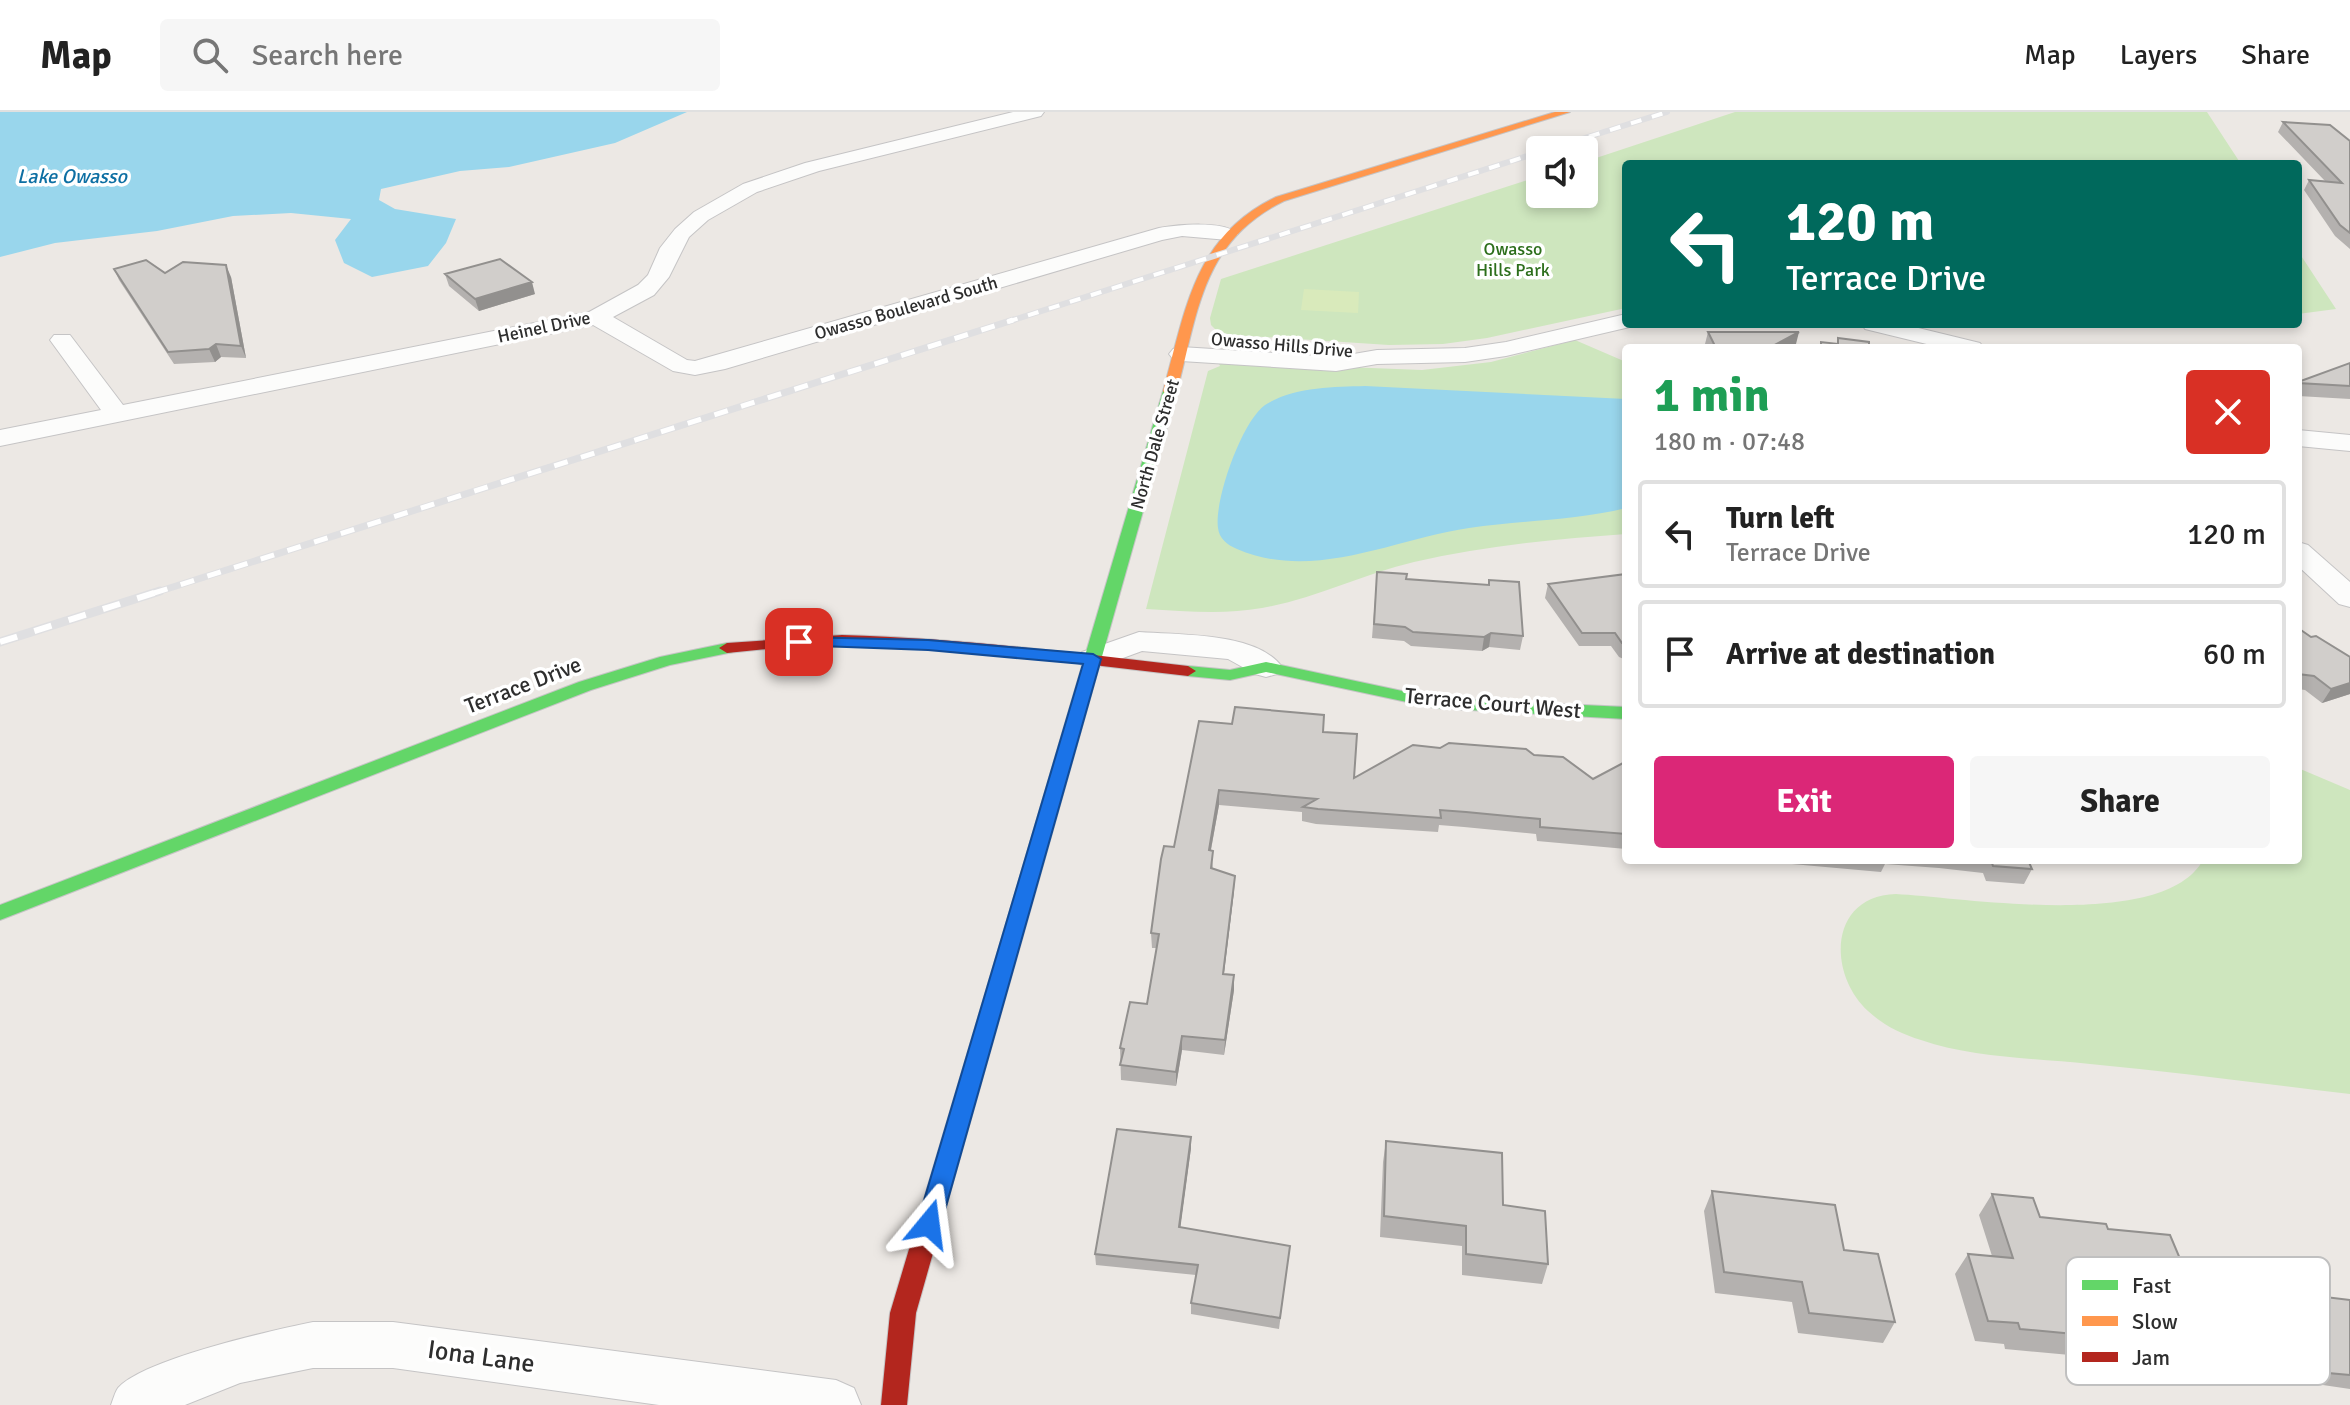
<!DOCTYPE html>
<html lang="en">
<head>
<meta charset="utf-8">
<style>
  :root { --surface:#fff; --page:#f6f6f6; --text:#222; --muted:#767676; --line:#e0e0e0; --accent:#db2777 }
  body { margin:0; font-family:Signika,sans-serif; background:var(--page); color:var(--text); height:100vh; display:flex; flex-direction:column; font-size:30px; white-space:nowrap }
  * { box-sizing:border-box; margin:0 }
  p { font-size:26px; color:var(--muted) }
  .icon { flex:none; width:44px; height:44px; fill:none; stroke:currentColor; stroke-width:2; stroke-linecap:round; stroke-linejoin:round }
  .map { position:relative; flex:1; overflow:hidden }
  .details { position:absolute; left:1622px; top:232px; width:680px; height:520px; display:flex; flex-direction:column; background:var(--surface); border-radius:8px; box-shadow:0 4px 12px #0003 }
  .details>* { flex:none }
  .top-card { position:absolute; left:1622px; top:48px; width:680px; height:168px; border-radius:8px; box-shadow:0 4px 12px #0003; background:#00695c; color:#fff; overflow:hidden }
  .controls { position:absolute; left:1526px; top:24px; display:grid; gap:16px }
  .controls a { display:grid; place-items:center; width:72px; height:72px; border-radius:8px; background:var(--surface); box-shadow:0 4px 12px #0003; font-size:40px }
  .pin { position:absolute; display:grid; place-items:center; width:68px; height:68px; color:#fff; margin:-34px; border-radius:16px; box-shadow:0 4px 12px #0006 }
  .me { position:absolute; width:88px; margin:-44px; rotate:16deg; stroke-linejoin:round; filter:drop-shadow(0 0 6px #0008) }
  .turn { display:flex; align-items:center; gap:28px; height:168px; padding:0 32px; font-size:36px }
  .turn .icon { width:104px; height:104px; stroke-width:2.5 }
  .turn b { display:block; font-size:56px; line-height:68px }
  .round { display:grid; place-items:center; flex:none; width:84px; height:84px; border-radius:8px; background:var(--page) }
  .headline { display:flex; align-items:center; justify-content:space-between; height:136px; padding:0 32px }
  h1 { font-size:48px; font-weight:700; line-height:60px; color:#1e9e55 }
  .cta { display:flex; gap:16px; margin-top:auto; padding:16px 32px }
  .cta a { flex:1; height:92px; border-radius:8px; background:var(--accent); color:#fff; font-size:32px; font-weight:700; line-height:92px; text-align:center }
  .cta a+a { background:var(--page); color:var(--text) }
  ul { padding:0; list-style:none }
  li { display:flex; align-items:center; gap:24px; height:108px; margin:0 16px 12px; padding:0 16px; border:4px solid var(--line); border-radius:8px }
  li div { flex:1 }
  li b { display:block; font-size:30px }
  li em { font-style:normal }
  header { display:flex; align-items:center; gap:48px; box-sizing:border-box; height:112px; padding:0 40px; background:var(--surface); border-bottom:2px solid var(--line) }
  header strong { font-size:38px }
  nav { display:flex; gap:44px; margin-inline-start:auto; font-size:28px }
  .search { width:560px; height:72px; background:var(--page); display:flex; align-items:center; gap:20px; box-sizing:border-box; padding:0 28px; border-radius:8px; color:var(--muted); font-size:30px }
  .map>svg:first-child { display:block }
</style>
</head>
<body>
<header>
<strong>Map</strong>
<div class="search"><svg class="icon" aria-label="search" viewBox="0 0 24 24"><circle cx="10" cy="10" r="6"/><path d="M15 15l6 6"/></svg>Search here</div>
<nav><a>Map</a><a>Layers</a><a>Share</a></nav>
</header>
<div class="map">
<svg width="2350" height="1293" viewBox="0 0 2350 1293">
  <rect width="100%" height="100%" fill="#ece8e4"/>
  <path fill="#cee6be" d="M1735,0H2207L2241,52H1626V125L1623,126L1626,132V196L1487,226L1443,232L1389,233L1233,223L1218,220L1211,213L1210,206L1221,167L1540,64V82H1584V50Z
    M2298,139L2336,197L2298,202Z
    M1575,228L1626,250V422C1555,427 1484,434 1414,450C1363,462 1314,487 1262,496C1223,503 1185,499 1146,497L1208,259L1220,254L1218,250L1422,258L1491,250Z
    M2298,656L2350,678V982C2263,972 2177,960 2090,952C2035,946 1973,946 1921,928C1901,922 1883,913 1868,899C1827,861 1829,784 1896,782C1967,786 2164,819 2203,748H2298Z"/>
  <path fill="#d9eabb" d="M1304,177L1359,180L1358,201L1301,198Z"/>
  <path fill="#99d6ec" d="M0,0H687L615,31L509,55L460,59L381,77L379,88L395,97L456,107L446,131L428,154L372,165L344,151L335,128L351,107L291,101L233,104L157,119L55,131L0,145Z
    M1365,274L1626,287V396C1574,409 1522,408 1469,416C1394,427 1313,470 1237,437C1227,433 1219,426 1218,416C1214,388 1242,309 1265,293C1293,275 1333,275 1365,274Z"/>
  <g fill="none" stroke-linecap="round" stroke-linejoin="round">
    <defs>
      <path id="street" d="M1013,0H1044L1041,4L819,59L757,80L708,108L689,125L669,165L654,183L613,205L687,248L695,249L1159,116C1177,113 1225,108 1238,122L1228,128L1182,124L1162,128L725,257L695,263L673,259L593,213L0,334V318L101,298L50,228L54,223H70L123,293L589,200L638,173L648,163L660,136L675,117L694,100L743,72L805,51Z
        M1626,202V212L1634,214L1506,244L1465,250L1377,252L1336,259L1181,249L1173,247L1169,242L1173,237L1181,235L1336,245L1377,238L1465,236L1506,230Z
        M1862,212H1902L1980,231L1984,236H1943L1865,217Z
        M2298,318L2350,323V339L2298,334Z
        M2298,430L2308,433L2350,470V495L2339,492L2298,454Z
        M1139,520C1178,523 1258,520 1282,555L1277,562L1266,565L1255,562L1228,547L1142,539L1093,557L1082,554L1077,547L1082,540Z
        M313,1210H393L836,1268L854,1276L861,1293H659L393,1256H313L240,1271L185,1293H111C113,1288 115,1280 118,1276C143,1247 274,1218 313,1210Z"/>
      <path id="fast" d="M1170,275L1177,279L1036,778L1033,783H1019L1016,778L1163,279Z
        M727,531L735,536L733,540L670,553L591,578L0,808V793L579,570L660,545Z
        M1266,550L1435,586L1626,595V607L1435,596L1266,560L1230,568L1188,564L1180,559L1188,554L1230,558Z"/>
      <path id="slow" d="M1555,0H1570L1284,89C1202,129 1198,200 1177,279L1165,282L1163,279C1186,198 1193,125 1276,85Z"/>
      <path id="jam" d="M842,523C958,526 1073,541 1188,554L1196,559L1188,564L1016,544L900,534L785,535L727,541L719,536L727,531Z
        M1026,771L1033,773L1036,778L916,1201L907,1293H881L890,1201L1016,778L1019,773Z"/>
    </defs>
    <use href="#street" stroke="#c5c4c5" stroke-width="2"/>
    <use href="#fast" stroke="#c5c4c5" stroke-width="2"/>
    <use href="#slow" stroke="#c5c4c5" stroke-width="2"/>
    <use href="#jam" stroke="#c5c4c5" stroke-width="2"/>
    <use href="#street" fill="#fcfcfb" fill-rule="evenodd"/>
    <use href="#fast" fill="#63d668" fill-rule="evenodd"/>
    <use href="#slow" fill="#ff974d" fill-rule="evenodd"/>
    <use href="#jam" fill="#b3261e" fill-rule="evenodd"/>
    <defs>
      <path id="rail-far2" d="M1547,38L1667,0
        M1007,210L1540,40"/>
      <path id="rail-far1" d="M154,481L1013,208"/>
      <path id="rail" d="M0,530L160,479"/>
    </defs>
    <use href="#rail-far2" stroke="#dfdfe1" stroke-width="6"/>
    <use href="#rail-far1" stroke="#dfdfe1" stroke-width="7"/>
    <use href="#rail" stroke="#dfdfe1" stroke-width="9"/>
    <use href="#rail-far2" stroke="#fff" stroke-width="4" stroke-dasharray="11" stroke-linecap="butt"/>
    <use href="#rail-far1" stroke="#fff" stroke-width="5" stroke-dasharray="14" stroke-linecap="butt"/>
    <use href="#rail" stroke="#fff" stroke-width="6" stroke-dasharray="18" stroke-linecap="butt"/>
  </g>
  <path fill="#b4b1af" d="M2283,10L2350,29V137L2335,124L2304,78L2309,68L2325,69L2278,20Z
    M114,157L231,165L246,246L221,245L215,250L174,252L119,168Z
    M445,162L535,182L479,199L449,174Z
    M1708,220L1796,232L1788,236H1707L1705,232Z
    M2350,251V287L2298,284V270Z
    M1377,460L1406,467L1488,473L1489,468L1523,524L1520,538L1489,535L1482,539L1411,534L1404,529L1372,526Z
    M1626,462V548L1619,545L1611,534H1579L1545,486L1548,472Z
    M2298,516L2311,525L2350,545V582L2322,591L2305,578L2298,577Z
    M1199,609L1323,620L1354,666L1534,643L1593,667L1626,651V737L1537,729L1536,722L1464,715L1439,713L1438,720L1316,712L1302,709V700L1219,693L1211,738L1213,757L1234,779L1224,862L1234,863V878L1224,943L1182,938L1176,974L1121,968L1120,936L1147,892L1157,836H1152L1151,821L1174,735Z
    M1760,748H2028L2032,757L2024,772L1986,769L1983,761L1939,756L1885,752L1881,760L1760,749Z
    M1191,1025V1036L1180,1115L1290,1134L1279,1217L1191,1202V1191L1196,1163L1096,1153L1095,1142Z
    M1386,1029L1503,1093L1548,1152L1542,1172L1462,1163V1134L1380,1125L1383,1050Z
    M1712,1079L1844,1138L1895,1210L1883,1231L1798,1221L1792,1190L1715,1181L1704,1099Z
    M1992,1082L2040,1105L2108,1117L2210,1218L2193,1239L2093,1229L2081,1244L2005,1237L2004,1232L1975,1229L1955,1162L1968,1142L1992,1144L1979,1103Z
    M2292,1181L2350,1188V1277L2316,1272L2281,1193Z"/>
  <path fill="#92908e" d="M226,153L231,165L246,246L241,234Z
    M532,170L535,182L479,199L475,187Z
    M1799,220L1796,232L1788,236H1769Z
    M216,232L221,245L215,250L209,237Z
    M1491,521L1489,535L1482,539L1484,525Z
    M2350,571V582L2322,591L2331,577Z
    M1219,678V693L1208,753L1209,738Z
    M1235,764L1234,779L1222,876L1223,862Z
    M1234,863V878L1224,943L1225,928Z
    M1182,924V938L1176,974V960Z
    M1191,1025V1036L1179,1126V1115Z"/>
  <path fill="#d1cecb" stroke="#92908e" stroke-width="2" d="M2283,10L2330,13L2350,29V121L2340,113L2309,68L2342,71Z
    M500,147L532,170L475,187L445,162Z
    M146,148L165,161L183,150L226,153L241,234L216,232L209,237L168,240L114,157Z
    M1708,220H1799L1769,236H1716Z
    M1838,226L1869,230V236H1821V230L1838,232Z
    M2350,251V274L2298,271V270Z
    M1377,460L1407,462L1406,467L1447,470L1489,473V468L1519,470L1523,524L1491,521L1484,525L1413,520L1405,515L1374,512Z
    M1626,462V532L1622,531L1615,521H1582L1548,472Z
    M2298,516L2311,525L2316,524L2350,545V571L2331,577L2314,564L2298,562Z
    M1235,595L1324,603L1323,620L1357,622L1354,666L1413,633L1440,636L1449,631L1526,637L1534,643L1563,645L1593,667L1623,651H1626V722L1540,715V707L1466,700L1440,698L1441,706L1318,697L1303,695L1317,687L1219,678L1209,738L1213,739L1211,756L1235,764L1223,862L1234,863L1225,928L1182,924L1176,960L1120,953L1124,937L1120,936L1130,890L1147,892L1159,822L1151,821L1161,747L1164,734L1174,735L1199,609L1232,612Z
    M1991,748H2028L2032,757L1993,754Z
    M1117,1017L1191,1025L1179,1115L1290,1134L1280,1206L1191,1191L1198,1153L1095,1142Z
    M1386,1029L1502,1041L1503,1093L1545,1099L1548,1152L1466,1142V1114L1384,1104Z
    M1712,1079L1835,1093L1844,1138L1878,1142L1895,1210L1809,1201L1802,1170L1724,1160Z
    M1992,1082L2033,1086L2040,1105L2106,1112L2108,1117L2170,1123L2210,1218L2090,1207L2096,1224L2020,1217L2018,1211L1988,1209L1968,1142L2013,1146Z
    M2292,1181L2350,1188V1263L2328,1261Z"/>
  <path fill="#1a73e8" stroke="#114b97" stroke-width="2" d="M799,525L928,528L1093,542L1101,547L941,1112L937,1119L929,1123L920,1119L917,1112L1083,552L928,538L793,533L791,530Z"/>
  <g text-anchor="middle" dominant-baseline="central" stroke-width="7" stroke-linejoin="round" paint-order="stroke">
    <g font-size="18" fill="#2c6e1b" stroke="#fff">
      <text x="1513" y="137">Owasso<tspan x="1513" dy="21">Hills Park</tspan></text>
    </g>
    <g font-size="18" fill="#2e2e2e" stroke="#fff">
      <text transform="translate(906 196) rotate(-16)">Owasso Boulevard South</text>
      <text transform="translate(544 215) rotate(-12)">Heinel Drive</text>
      <text transform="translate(1282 233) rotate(5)">Owasso Hills Drive</text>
      <text transform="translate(1155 332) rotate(-74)">North Dale Street</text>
    </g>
    <g font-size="20" font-style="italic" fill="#0d6fa3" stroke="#fff">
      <text x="72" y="64">Lake Owasso</text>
    </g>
    <g font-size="22" fill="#2e2e2e" stroke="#fff">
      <text transform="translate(523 573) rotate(-21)">Terrace Drive</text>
      <text transform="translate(1493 591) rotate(5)">Terrace Court West</text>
    </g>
    <g font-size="26" fill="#2e2e2e" stroke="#fff">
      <text transform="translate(481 1245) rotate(8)">Iona Lane</text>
    </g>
  </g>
  <rect x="2066" y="1145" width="264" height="128" rx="12" fill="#fff" stroke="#c0c0c0" stroke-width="2"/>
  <rect x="2082" y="1168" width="36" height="10" fill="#63d668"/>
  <rect x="2082" y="1204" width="36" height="10" fill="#ff974d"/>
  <rect x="2082" y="1240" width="36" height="10" fill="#b3261e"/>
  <g font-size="22" fill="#2e2e2e">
    <text x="2132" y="1181">Fast</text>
    <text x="2132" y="1217">Slow</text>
    <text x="2132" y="1253">Jam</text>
  </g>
</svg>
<div class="controls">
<a><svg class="icon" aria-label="sound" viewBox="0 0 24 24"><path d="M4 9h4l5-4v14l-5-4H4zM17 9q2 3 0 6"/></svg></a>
</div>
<div class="pin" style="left:799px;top:530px;background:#d93025"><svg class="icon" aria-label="arrive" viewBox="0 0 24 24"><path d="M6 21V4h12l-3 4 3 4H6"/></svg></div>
<svg class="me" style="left:929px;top:1112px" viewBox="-20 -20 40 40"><path d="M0-17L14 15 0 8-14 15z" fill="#1a73e8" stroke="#fff" stroke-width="4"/></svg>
<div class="top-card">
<div class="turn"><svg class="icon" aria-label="left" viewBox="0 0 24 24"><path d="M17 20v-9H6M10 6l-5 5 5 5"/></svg><div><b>120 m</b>Terrace Drive</div></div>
</div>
<section class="details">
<div class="headline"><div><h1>1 min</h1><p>180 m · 07:48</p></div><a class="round" style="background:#d93025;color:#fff"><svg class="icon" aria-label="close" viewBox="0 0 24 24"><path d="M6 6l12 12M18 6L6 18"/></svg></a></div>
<ul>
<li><svg class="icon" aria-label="left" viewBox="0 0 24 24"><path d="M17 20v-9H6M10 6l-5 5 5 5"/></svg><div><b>Turn left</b><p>Terrace Drive</p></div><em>120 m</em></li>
<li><svg class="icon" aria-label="arrive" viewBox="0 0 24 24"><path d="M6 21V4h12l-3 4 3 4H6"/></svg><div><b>Arrive at destination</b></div><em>60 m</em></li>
</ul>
<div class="cta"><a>Exit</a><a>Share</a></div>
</section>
</div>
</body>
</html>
